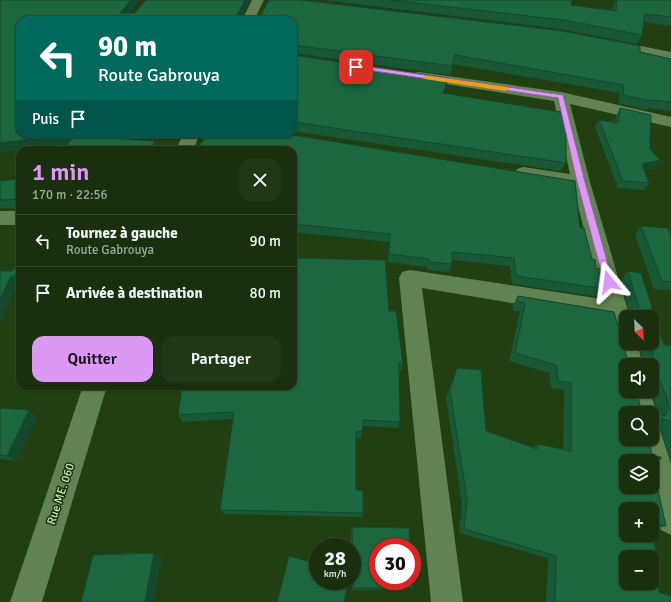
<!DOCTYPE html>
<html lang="fr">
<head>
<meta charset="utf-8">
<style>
  :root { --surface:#192f0d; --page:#223716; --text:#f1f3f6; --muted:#9fa99d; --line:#374a2e; --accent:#dc99f4 }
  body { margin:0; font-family:Signika,sans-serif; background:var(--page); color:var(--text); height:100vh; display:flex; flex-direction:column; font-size:15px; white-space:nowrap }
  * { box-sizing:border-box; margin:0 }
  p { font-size:13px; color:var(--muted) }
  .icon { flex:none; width:22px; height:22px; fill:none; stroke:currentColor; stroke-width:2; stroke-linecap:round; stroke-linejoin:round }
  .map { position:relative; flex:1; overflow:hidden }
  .side { position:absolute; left:16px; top:146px; width:281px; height:244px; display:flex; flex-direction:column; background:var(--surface); border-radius:12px; box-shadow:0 1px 3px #0004,0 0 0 1px var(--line) }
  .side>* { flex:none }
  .guide { position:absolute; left:16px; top:16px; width:281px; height:122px; border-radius:12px; box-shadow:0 1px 3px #0004,0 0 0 1px var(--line); background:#00695c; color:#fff; overflow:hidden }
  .needle { width:26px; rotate:156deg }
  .controls { position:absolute; left:619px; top:310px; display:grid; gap:8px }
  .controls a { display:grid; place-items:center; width:40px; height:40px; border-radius:8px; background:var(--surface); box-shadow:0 1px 3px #0004,0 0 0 1px var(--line); font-size:20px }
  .speed { position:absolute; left:309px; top:538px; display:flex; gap:8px; font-size:20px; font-weight:700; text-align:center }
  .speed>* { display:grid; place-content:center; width:52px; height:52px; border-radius:50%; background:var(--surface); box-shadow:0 1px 3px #0004,0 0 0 1px var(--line); line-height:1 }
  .speed small { font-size:10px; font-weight:400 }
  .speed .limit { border:6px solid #d22; background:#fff; color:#111 }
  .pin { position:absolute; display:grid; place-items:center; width:34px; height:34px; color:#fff; margin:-17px; border-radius:8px; box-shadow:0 2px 6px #0006 }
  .me { position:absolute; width:44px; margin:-22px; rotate:344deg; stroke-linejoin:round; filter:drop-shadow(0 0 3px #0008) }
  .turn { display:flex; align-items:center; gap:14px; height:84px; padding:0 16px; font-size:18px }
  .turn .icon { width:52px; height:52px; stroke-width:2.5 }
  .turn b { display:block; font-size:28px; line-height:34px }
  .then { display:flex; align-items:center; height:38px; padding:0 16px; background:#0003; gap:8px; font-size:15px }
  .round { display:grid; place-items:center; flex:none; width:42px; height:42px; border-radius:12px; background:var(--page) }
  .headline { display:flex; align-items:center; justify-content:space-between; height:68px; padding:0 16px }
  h1 { font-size:24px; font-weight:600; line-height:30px; color:var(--accent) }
  .primary-button { display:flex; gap:8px; margin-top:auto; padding:8px 16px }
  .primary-button a { flex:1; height:46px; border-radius:12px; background:var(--accent); color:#111; font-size:16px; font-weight:600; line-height:46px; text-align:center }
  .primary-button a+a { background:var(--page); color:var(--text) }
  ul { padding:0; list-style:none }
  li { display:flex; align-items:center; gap:12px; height:52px; padding:0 16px; border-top:1px solid var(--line) }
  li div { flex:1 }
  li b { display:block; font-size:15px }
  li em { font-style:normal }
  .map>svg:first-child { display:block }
</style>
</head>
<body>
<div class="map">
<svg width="671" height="602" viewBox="0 0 671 602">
  <rect width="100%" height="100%" fill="#213f11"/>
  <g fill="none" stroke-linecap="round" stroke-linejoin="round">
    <path fill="#618252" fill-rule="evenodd" d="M252,0H264L254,20H242Z
      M611,40L671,52V60L606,47L604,44L606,41Z
      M419,72L561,92L671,117V127L570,104L590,182L628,311L629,317H626V343H637L643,365H626V374L622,373L607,319L422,288L463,602H431L399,278L402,272L410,270L602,299L573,187L523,179L517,177L514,173L517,169L523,167L570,174L554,101L414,79L412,76L414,73Z
      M184,134H200L193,150H175Z
      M0,211H20V225H0Z
      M83,386H107L42,602H10Z
      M626,390L650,391L657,413L653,422L652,413H631Z
      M652,426L660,430L671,464V535L661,530L649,487H652V461H643L638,439H652Z"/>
  </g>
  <path fill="#185837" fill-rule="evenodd" d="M324,0H572L571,5L613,10V7L616,0H671V26L643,22L642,35L637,44L560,29Z
    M293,20L640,52L671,59V111L648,108L647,110L618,103L620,93L453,64L450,75L293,53Z
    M293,55L448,78L444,93L566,163L561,171L293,131Z
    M620,108L650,149L655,168L644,170L649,183L644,190L618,188L595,127L599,120L615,122L616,116Z
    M293,150L580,228L596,268L606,289L600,297L512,284L510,266L452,260V264L449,272L427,270V267L388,262L389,242L293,232Z
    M20,179V208H0V181Z
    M641,226L671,236V290L654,289L635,235Z
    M20,258V284L18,283L0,323L12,271Z
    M628,271L641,273L664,345L671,346V463L661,430V431L652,437V413H626V439H649L652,456L661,457V459L652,463L666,526L653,529L659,592L671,596V602H546L548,558L459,533L462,504L446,398L454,376L457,368L481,370L486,431L533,448L537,444L563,449L564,390L551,388L549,373L509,361L520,311H513V305L518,296L614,312L629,365H626V391H636L641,408H657L651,391H652V365H629L636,359H643L638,343H652V317H629L630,316L621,280ZM626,461H652V487H626ZM626,509H652V535H626ZM626,557H652V583H626Z
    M389,311L403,363L401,371H399L400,422L398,428L362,426L361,438H356V490L363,513L362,517L224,514L220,510L233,419L183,422L178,415Z
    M0,408L29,410L37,416L17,461L0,459Z
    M352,527L413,588L411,589L352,590V547H351V531Z"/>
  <path fill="#14472d" d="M131,0H140L124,20L120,13Z
    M245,0H250L241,20H232Z
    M448,78L446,86L441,101L443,93Z
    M75,134L80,142L0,153V143Z
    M131,134H142L131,147L127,139Z
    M155,141L158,150H150Z
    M660,160L655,168L637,172L642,164Z
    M11,276L18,283L0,323V299Z
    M29,410L37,416L17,461L7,456Z
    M154,553L162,557L154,602H145Z"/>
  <path fill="#1c6640" stroke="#14472d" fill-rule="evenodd" d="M0,0H131L120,13H135L146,0H245L239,12L232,20H20V134H73L0,143Z
    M269,0H301L563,31L640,46V52L671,59V102L652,100V101L623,95L624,85L455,55L452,66L293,45V20H258Z
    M391,0H572L571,5L616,11L617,0H671V17L645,14L642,35L563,20Z
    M293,55L448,78L443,93L561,112L566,135V163L293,122Z
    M620,108L651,115L650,149L660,160L642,164L649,183L623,181L599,120L618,123Z
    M75,134H131L127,139L155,141L150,150H64Z
    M208,134H287L575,181L580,228H584L591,255L592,259L595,260L596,268L601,269L606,289L516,276L514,258L452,252V264L429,262V259L389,254L390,234L293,224V150H196Z
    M20,179V199L0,200V181Z
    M641,226L668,228L671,236V282L662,281Z
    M20,258V276H11L0,299V271H12Z
    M293,258L385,260L389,311H396L403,363H399L400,422L363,420L362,431L356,432V490L363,491V513L220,510L234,412L178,415L182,386H293Z
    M628,271L641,273L664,345L671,346V422L662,418L661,431L652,432V413H626V439H649L652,456L661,457V459L651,457L652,461H626V487H652V463L666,526L653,523L659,592L671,596V602H555L556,556L464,529L467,500L450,390L457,368L481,370L486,431L537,449V444L571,451V383L558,381L556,365L515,353L525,303L518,302V296L614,312L629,365H626V391H636L641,408H661L662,415L665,416L669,406L661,382H652V365H636V359H652L654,357L650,343H652V317H636V310L639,308ZM626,509H652V535H626ZM626,557H652V583H626Z
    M0,408L29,410L7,456L0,455Z
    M352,527L409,528L410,547H378V581H412V570L413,588H353Z
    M154,553L145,602H81L93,555Z
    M289,556L318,564V581H348L344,602H277Z"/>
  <path fill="#dc99f4" stroke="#8f639f" d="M356,65L563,95L585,182L613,282L612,284L609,286L604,282L577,182L558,98L354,68V66Z"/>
  <path fill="#f59e0b" d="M427,76L506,87L509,89L506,91L425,79L424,77Z"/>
  <g text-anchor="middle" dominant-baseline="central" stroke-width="3" stroke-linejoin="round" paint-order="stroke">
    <g font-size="12" fill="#ccdfc5" stroke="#173505">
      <text transform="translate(61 494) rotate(-72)">Rue ME. 060</text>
    </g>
  </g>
</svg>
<div class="controls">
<a><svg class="needle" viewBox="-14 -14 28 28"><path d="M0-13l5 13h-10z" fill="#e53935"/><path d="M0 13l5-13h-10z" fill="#9fa99d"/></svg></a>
<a><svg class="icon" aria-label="sound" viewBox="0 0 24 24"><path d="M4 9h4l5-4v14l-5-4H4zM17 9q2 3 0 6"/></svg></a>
<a><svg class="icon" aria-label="search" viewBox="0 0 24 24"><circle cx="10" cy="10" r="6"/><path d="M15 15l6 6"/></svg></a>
<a><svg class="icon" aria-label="layers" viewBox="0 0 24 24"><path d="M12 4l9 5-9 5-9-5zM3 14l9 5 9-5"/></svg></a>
<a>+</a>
<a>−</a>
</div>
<div class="speed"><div>28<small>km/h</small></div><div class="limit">30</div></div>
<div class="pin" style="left:356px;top:67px;background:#d93025"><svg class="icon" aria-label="arrive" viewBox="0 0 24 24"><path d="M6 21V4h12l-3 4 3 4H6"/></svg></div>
<svg class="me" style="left:609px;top:282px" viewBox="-20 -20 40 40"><path d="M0-17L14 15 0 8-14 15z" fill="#dc99f4" stroke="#fff" stroke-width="4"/></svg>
<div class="guide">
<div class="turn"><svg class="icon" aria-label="left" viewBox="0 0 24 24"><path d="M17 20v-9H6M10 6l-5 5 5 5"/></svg><div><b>90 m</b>Route Gabrouya</div></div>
<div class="then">Puis<svg class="icon" aria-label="arrive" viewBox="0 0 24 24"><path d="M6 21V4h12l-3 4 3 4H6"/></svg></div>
</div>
<section class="side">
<div class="headline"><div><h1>1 min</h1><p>170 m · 22:56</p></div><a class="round"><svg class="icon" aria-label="close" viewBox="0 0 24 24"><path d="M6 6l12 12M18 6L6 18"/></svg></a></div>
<ul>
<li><svg class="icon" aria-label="left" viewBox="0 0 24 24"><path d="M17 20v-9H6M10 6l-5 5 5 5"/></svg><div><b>Tournez à gauche</b><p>Route Gabrouya</p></div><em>90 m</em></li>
<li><svg class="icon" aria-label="arrive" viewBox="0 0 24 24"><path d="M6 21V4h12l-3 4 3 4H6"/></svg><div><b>Arrivée à destination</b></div><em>80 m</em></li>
</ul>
<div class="primary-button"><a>Quitter</a><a>Partager</a></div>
</section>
</div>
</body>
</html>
